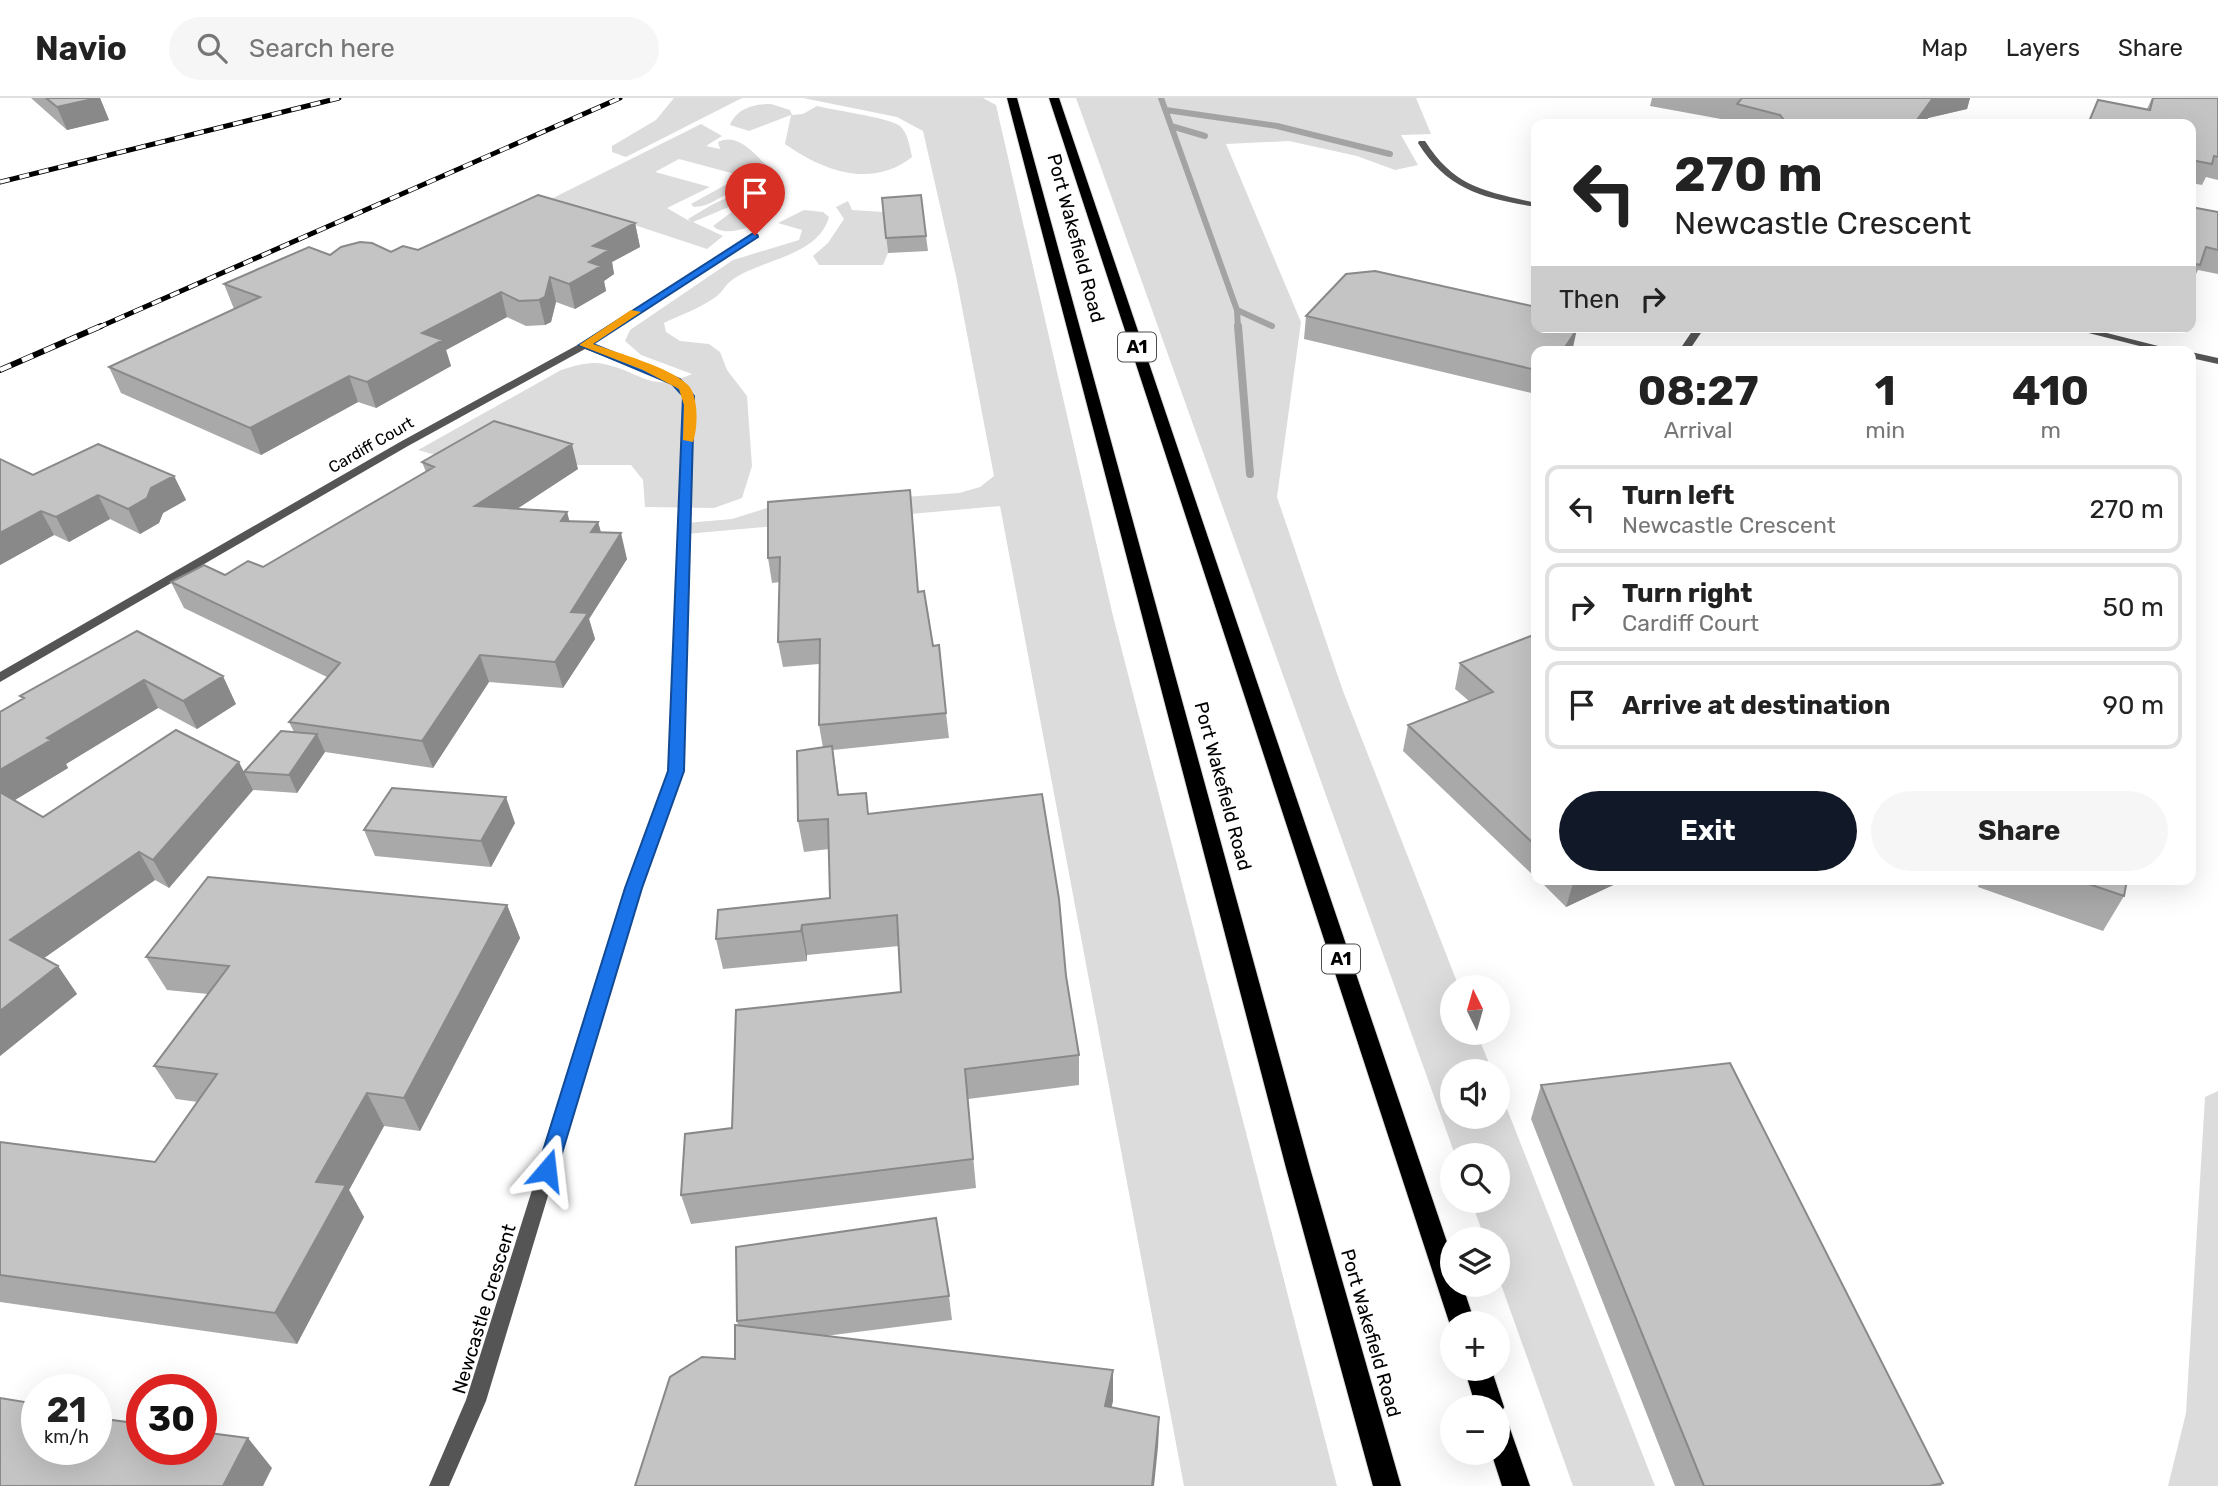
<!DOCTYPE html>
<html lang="en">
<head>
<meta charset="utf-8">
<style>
  :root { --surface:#fff; --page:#f6f6f6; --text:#222; --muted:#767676; --line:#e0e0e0; --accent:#111827 }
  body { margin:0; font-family:Rubik,sans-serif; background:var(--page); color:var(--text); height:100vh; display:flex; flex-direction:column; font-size:26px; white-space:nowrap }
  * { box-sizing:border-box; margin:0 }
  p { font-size:23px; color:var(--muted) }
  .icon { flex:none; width:38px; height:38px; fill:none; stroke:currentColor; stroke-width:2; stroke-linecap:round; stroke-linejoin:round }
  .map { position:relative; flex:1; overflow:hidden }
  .drawer { position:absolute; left:1531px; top:248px; width:665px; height:539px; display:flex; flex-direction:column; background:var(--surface); border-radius:14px; box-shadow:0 7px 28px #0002 }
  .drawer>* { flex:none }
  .hud { position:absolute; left:1531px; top:21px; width:665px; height:214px; border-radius:14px; box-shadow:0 7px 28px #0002; background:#fff; color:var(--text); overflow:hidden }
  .needle { width:46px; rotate:355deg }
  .controls { position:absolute; left:1440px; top:877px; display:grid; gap:14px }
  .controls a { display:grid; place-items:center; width:70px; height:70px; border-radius:50%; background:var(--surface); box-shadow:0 7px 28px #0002; font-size:35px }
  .speed { position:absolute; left:21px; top:1276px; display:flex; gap:14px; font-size:35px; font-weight:700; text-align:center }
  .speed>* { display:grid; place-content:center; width:91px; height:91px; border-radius:50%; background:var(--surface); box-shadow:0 7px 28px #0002; line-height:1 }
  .speed small { font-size:18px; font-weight:400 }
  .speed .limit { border:10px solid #d22; background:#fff; color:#111 }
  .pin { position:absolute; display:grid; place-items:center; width:60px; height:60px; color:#fff; margin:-72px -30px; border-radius:50% 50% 50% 0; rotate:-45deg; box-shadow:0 0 7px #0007 }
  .pin .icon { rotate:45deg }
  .me { position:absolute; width:77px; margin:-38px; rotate:17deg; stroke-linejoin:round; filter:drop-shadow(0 0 5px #0008) }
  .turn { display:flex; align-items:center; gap:24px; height:147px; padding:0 28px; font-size:32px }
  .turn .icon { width:91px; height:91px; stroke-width:2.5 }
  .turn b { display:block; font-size:49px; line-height:60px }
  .then { display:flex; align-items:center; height:66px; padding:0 28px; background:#0003; gap:14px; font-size:26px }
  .eta { display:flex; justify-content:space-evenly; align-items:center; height:119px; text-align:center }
  .eta b { font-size:42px; font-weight:700; line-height:49px }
  .cta { display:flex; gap:14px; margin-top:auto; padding:14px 28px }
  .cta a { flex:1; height:80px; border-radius:42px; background:var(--accent); color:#fff; font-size:28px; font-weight:700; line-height:80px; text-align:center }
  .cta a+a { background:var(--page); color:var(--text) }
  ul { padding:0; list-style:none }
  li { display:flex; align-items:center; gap:21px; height:88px; margin:0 14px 10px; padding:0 14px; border:4px solid var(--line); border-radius:14px }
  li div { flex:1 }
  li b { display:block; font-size:26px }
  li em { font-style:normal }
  header { display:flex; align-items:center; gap:42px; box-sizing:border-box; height:98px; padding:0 35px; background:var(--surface); border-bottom:2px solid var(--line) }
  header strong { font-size:33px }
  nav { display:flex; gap:38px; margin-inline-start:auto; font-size:24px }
  .search { width:490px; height:63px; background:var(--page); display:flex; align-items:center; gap:18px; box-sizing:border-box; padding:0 24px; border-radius:38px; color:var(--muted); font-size:26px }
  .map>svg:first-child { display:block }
</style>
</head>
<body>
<header>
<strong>Navio</strong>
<div class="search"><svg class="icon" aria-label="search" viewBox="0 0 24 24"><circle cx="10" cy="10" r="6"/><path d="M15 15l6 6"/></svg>Search here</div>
<nav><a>Map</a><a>Layers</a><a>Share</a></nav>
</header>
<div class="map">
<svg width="2218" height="1388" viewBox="0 0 2218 1388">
  <rect width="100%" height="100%" fill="#fff"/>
  <path fill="#dcdcdc" d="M674,0H742L626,59L612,54V48L656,22Z
    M803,0H983L996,7L1112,514L1337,1388H1184L1000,408L686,436V425L732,421L770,409L959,395L980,389L994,378L956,178L923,33L897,19Z
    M1076,0H1416L1431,36L1401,37L1418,67L1395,72L1357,58L1289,43L1226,46L1301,224L1277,399L1343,593L1459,889H1452V934L1477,935L1492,973H1452V1018H1498V988L1655,1388H1573L1498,1178V1141H1485L1471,1103L1498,1102V1057H1455Z
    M771,6L790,12L792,17L803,16L817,8C833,12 890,20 900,28C908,35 910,50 912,59C872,91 823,73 785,46L791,17L749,33L730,27C737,10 754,6 771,6Z
    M701,26L722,38L706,48L720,51L718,44C739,33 758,60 772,73L770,77C759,79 753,78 745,71L735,76L679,61L655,74L710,89L667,110L691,124L688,121C704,112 727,94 745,99L736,106L693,124L723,138L707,151L553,100Z
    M727,86H772L776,88C763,99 746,90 731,95C718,99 709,109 694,109L691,106Z
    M762,103L770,104V117C758,127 726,141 713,128L733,113Z
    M848,103L852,112L884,114L888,155L883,167H819L813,158L828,145L844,121L836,109Z
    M804,112L823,114L829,119C818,159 760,161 732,182C726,186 723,193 717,198C701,210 682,216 664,225L666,234L680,243L709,246L720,254L727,272L747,298L752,368L742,400L714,410L645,409L643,382L631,367H576L439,358L418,352L561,272C575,268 589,263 604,266C643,274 649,296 692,276L641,257L625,243L630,232L733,162L799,142L802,132L778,125Z
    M2218,993V1388H2168L2186,1315L2205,999Z"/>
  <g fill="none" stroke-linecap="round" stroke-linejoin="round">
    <path stroke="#a3a3a3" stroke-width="6" d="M1161,0L1237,212L1238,230
      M1166,12L1277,28L1390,56
      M1171,28L1205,38
      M1237,212L1272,228"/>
    <path stroke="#a3a3a3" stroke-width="8" d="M1238,228L1250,376"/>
    <defs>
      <path id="trunk" d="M1007,0H1017L1310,1070L1401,1388H1373L1286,1070Z
        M1049,0H1059L1452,1159V1186H1462L1475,1225H1452V1233Z
        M1464,1270H1491L1504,1309L1500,1318L1498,1309H1476Z
        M1498,1321L1508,1325L1530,1388H1502L1491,1354H1498Z"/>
    </defs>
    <use href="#trunk" stroke="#dbdbdb" stroke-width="2"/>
    <path fill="#555" fill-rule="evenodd" d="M1419,43H1425C1455,90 1485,93 1536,105V109C1484,100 1448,93 1418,45Z
      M755,134L759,137L758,139L591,246L680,281L694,298L683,673L641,790L486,1303L449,1388H429L466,1302L627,790L669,673L684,298L672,285L585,251L408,348L0,584V574L400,344L581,245Z
      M1695,229H1705L1688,254H1678Z
      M2065,229H2083L2182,254H2163Z
      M2191,254L2218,260V266L2191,260Z"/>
    <use href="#trunk" fill="#000" fill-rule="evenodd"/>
    <defs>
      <path id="rail-far1" d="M0,84L339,0
        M97,230L620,0"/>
      <path id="rail" d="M0,272L101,228"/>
    </defs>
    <use href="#rail-far1" stroke="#000" stroke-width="5"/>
    <use href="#rail" stroke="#000" stroke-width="6"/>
    <use href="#rail-far1" stroke="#fff" stroke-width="3.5" stroke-dasharray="10" stroke-linecap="butt"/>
    <use href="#rail" stroke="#fff" stroke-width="4.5" stroke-dasharray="12" stroke-linecap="butt"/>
  </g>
  <path fill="#a9a9a9" d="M31,0H100L109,22L67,32Z
    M1652,0H1970L1967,11L1928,20L1924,26H1731L1732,23L1650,8Z
    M2152,0H2218V82L2206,79L2202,87L2191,85V26L2147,11Z
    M882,100L926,138L928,153L888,155Z
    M2191,109L2218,114V176L2198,172L2191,186Z
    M635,125L640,149L612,164L614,176L604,183L606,193L575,211L556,204L551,224L545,227L526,228L507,219L446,252L451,268L376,310L358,304L261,357L121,295L109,269L234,211L224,186L330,157L418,152Z
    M1306,218L1536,229V296L1304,241Z
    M422,364L578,371L517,411L567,414L569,423L598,424L601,434L627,461L589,521L595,541L563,590L489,584L433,670L325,654L297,695L253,692L169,790L155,782L44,860L58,868L77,896L0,958V614L22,601L20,598L137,533L236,606L197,631L158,610L66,666L68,670L15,702L43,719L244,674L294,634L289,624L327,579L184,510L171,484L225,477L263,469L426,374Z
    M33,377L174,378L186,402L163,415L159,425L140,436L110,421L69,444L54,437L0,467Z
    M768,404L918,494L933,548L946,615L949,640L833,652L839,697L868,716L1066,878L1079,957V987L968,1001L976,1090L691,1126L681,1097L732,1030L901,894L899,848L807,857V863L723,871L716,841L830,800L829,751L804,754L798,723L823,650L819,627V566L783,569L778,544L780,484L772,485L768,460Z
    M1536,536V780L1403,653L1408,627L1469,603L1455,591L1460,565Z
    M515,725L491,769L375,758L364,732Z
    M1539,782H1624L1566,809Z
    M1980,782H2127L2124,798L2103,833L1978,789Z
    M507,807L520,840L420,1033L384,1028L349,1092L364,1119L297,1246L0,1204V1044L155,1064L198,1004L176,1001L154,968L208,896L167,892L146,859Z
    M1541,987L1943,1385L1941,1388H1675L1531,1021Z
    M949,1198L952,1222L825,1238L1113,1272V1303L1111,1309L1159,1319L1158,1349L735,1261L738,1227L737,1223Z"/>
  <path fill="#898989" d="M97,0H100L109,22L67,32L57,9Z
    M1933,0H1970L1967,11L1928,20L1924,26H1914Z
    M635,125L640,149L612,164L614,176L604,183L606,193L575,211L569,186L589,164L593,148Z
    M550,179L556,204L551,224L545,227L539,202Z
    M501,194L507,219L446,252L451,268L376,310L367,284L422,235Z
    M1577,231L1572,254H1562Z
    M349,278L358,304L261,357L250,330Z
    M572,346L578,371L483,433L475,408Z
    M174,378L186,402L163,415L159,425L140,436L128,411L151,390Z
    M98,397L110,421L69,444L56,419Z
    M41,413L54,437L0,467V435Z
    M567,414L574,440L561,423Z
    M598,424L605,450L591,434Z
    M621,435L627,461L589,521L595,541L563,590L555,564L571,514Z
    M480,557L489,584L433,670L422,643Z
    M223,578L236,606L197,631L183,603Z
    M144,582L158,610L66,666L68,670L0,711V672L47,640Z
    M317,636L325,654L297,695L289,677Z
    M239,664L253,692L169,790L153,762Z
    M506,699L515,725L491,769L481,743Z
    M139,754L155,782L30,870L10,842Z
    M1574,782H1624L1566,809Z
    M507,807L520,840L420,1033L404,1000Z
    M802,827L807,857V863L801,833Z
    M58,868L77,896L0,958V913Z
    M367,995L384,1028L349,1092L364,1119L297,1246L275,1215L316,1084Z
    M1113,1272V1303L1105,1338V1308Z
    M1159,1319L1158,1349L1154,1388H1152Z
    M248,1340L272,1370L263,1388H223Z"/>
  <path fill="#c4c4c4" stroke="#898989" stroke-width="2" d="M46,0H97L57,9Z
    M1742,0H1933L1914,26H1787L1780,17L1737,6Z
    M2153,0H2218V59L2214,58L2212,66L2191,62V26H2088L2098,2L2150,12Z
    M538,97L635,125L593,148L609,152L589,164L601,168L569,186L550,179L545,199L539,202L519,203L501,194L422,235L443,242L367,284L349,278L250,330L109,269L260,199L224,186L309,149L330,157L341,149L360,144L372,145L391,154L403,148L418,152Z
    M921,97L926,138L886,140L882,100Z
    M2191,109L2218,114V152L2206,149L2200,167L2191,165Z
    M1375,173L1536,209V229H1570L1577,231L1562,254H1536V272L1306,218L1346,176Z
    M494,323L572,346L475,408L567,414L561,423L598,424L591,434L621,435L571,514L588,515L555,564L480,557L422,643L289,624L340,565L171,484L204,467L225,477L248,463L263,469L434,369L422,364Z
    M98,346L174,378L151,390L147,400L128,411L98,397L56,419L41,413L0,435V361L33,377Z
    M910,392L918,494L924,493L933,548L939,547L946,615L819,627L820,541L778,544L780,459L768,460V404Z
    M137,533L223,578L183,603L144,582L47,640L51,642L0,672V614L24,600L20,598Z
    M1536,536V748L1408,627L1493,594L1460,565Z
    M176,632L239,664L153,762L139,754L10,842L58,868L0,913V694L43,719Z
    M281,633L317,636L289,677L244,674Z
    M832,648L838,697L866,695L868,716L1042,696L1059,801L1066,878L1079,957L965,971L973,1061L681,1097L685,1036L732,1030L736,912L901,894L897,817L802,827L801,833L716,841L718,812L830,800L828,721L798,723L797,653Z
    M392,690L506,699L481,743L364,732Z
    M208,779L507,807L404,1000L367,995L316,1084L346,1087L275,1215L0,1177V1044L155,1064L217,976L154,968L229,868L146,859Z
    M2077,782H2127L2124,798Z
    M1730,965L1943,1385L1929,1388H1704L1541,987Z
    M936,1120L949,1198L737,1223L736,1149Z
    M735,1227L1113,1272L1105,1308L1159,1319L1152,1388H635L670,1279L702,1259L735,1261Z
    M0,1300L37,1306V1351H96V1320L142,1326V1351H201V1334L248,1340L223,1388H0Z"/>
  <path fill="#1a73e8" stroke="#114b97" stroke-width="2" d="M755,134L758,139L593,246L680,281L694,298L684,673L642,790L557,1072L554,1078L547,1081L540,1078L537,1072L625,790L668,673L683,298L672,286L579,247Z"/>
  <path fill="#f59e0b" d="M631,212L641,214L593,246C617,255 670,269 688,287C699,298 698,331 693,344L683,342L684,307L679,291L643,272L579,247Z"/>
  <g text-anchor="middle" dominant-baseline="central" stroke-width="5" stroke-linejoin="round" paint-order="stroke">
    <g font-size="16" fill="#000" stroke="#fff">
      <text transform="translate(371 347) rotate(-30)">Cardiff Court</text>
    </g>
    <g fill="#fff" stroke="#4c4c4c" stroke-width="2">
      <rect x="1118" y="234.5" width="38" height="29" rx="5"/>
      <rect x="1322" y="846.5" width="38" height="29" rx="5"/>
    </g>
    <g font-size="18" font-weight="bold" fill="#000">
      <text x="1137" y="249">A1</text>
      <text x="1341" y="861">A1</text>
    </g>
    <g font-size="19" fill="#000" stroke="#fff">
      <text transform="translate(1076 140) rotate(75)">Port Wakefield Road</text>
      <text transform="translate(1223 688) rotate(75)">Port Wakefield Road</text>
      <text transform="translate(484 1211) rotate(-73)">Newcastle Crescent</text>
      <text transform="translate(1371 1235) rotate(74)">Port Wakefield Road</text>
    </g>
  </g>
</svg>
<div class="controls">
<a><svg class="needle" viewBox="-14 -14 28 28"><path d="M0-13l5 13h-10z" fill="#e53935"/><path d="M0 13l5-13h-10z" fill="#767676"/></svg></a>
<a><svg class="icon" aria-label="sound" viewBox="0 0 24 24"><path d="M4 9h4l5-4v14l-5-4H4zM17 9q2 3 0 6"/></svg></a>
<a><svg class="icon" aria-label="search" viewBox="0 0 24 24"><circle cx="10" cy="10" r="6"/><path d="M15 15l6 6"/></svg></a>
<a><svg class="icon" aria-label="layers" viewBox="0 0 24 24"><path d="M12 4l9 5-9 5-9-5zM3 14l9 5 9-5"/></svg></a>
<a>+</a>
<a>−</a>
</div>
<div class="speed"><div>21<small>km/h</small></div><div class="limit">30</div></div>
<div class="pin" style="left:755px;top:137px;background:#d93025"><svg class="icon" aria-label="arrive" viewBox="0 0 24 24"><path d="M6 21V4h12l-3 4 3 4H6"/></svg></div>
<svg class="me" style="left:547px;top:1072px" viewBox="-20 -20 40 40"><path d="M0-17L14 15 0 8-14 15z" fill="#1a73e8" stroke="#fff" stroke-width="4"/></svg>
<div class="hud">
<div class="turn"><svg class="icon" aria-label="left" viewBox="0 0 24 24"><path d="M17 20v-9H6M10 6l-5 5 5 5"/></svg><div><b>270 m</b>Newcastle Crescent</div></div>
<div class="then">Then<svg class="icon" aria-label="right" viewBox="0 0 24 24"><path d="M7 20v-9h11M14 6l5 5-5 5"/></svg></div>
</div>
<section class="drawer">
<div class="eta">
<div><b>08:27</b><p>Arrival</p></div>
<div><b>1</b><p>min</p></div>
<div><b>410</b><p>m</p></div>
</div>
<ul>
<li><svg class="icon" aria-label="left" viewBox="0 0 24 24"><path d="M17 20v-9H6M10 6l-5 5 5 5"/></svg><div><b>Turn left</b><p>Newcastle Crescent</p></div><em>270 m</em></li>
<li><svg class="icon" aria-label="right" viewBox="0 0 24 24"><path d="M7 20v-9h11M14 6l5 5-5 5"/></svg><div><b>Turn right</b><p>Cardiff Court</p></div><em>50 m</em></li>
<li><svg class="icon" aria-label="arrive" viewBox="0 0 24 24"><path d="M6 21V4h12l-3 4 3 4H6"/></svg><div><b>Arrive at destination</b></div><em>90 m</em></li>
</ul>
<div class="cta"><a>Exit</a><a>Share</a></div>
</section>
</div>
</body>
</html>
